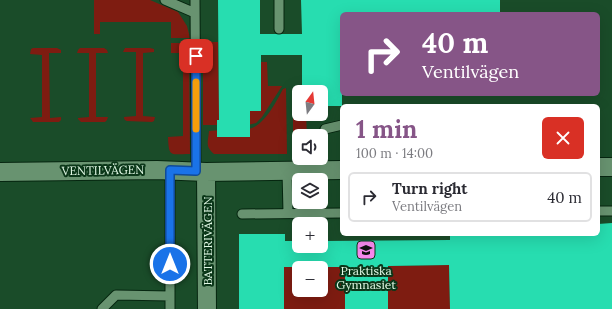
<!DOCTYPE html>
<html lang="en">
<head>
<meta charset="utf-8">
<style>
  :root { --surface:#fff; --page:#f2f2f3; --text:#2b2b33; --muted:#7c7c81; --line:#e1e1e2; --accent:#865587 }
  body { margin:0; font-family:Lora,serif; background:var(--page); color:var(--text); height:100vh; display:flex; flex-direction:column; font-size:15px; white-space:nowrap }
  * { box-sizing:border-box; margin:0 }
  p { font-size:13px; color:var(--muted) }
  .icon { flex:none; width:22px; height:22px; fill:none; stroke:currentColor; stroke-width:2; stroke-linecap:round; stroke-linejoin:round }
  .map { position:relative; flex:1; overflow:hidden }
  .side { position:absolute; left:340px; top:104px; width:260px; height:132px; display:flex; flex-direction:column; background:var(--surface); border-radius:6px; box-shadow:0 4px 16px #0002 }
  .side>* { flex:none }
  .banner { position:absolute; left:340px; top:12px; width:260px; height:84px; border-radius:6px; box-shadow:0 4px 16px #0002; background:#865587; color:#fff; overflow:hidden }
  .needle { width:26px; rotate:15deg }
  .controls { position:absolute; left:292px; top:85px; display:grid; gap:8px }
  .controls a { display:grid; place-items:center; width:36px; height:36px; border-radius:6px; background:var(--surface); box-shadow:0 4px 16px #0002; font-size:20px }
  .pin { position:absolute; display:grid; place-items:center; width:34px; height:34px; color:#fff; margin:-17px; border-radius:8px; box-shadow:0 2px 6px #0006 }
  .me { position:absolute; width:44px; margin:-22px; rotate:0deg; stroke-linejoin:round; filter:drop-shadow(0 0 3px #0008) }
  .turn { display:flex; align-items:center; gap:14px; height:84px; padding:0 16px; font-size:18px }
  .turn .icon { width:52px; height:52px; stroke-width:2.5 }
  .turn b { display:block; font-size:28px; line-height:34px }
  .round { display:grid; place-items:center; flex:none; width:42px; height:42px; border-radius:6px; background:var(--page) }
  .overview { display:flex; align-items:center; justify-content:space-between; height:68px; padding:0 16px }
  h1 { font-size:24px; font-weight:700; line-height:30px; color:var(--accent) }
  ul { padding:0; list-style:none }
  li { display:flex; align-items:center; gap:12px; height:50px; margin:0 8px 6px; padding:0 8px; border:2px solid var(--line); border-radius:6px }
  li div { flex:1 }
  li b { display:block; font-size:15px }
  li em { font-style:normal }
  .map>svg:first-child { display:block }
</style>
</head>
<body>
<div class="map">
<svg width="612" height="309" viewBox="0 0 612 309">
  <rect width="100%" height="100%" fill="#174123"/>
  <path fill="#1a4c29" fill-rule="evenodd" d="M0,0H612V309H0ZM342,14H598V94H342ZM299,92H321V114H299ZM342,106H598V234H342ZM299,136H321V158H299ZM299,180H321V202H299ZM299,224H321V246H299ZM299,268H321V290H299Z"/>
  <path fill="#7e1c11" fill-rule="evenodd" d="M94,0H150L178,12L187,26L190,38H171V22H100V34H94Z
    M203,42H218L219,111H261V62H267L268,86H282L262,117L256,123L248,125L245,119L217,120V125H203Z
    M171,43H189L190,154C170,154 169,158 168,137L183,136V53H171Z
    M33,48H57L61,50V53H49L50,118L61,117V120L59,122H33L31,119L30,118L42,117V55L30,54L31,49Z
    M80,48H104L107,50L108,53H96V117H108L107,120L105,122H81L78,119V118L89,117V53H77L78,50Z
    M125,48H150L154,49V52L143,53V116L155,117L154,121L152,122L127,121C125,120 124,120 124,117L136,116V52H123Z
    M286,88L287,154H214C205,146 208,143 209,131C222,129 237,132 249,129C265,125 276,102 283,89ZM250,131V137H217V131Z
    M293,114H306L307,136H299V154L293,155Z
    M449,265L450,309H388V266Z
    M284,267H345V309H284ZM299,268H321V290H299Z"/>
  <path fill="#27ddb0" d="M218,0H260V34H302L301,0H500V14H342V106H321V92H302V55H261V111H250V137H217V120H219Z
    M612,223V309H450L449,265L388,266V309H345V267H284V309H239V234H285V241H299V246H321V241L450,240V234H598V224Z"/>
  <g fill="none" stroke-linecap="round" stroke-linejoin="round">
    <defs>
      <path id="service" d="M165,0L195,13
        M195,0L196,171
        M279,0V29
        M325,129L342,125
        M287,171L288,213
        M598,211H612
        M242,214L342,213
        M102,309L116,295L170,296
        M170,309V170"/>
      <path id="minor" d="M598,167H612
        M0,172L157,170L206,172L342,170
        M206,172L207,309"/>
    </defs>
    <use href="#service" stroke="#062610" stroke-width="11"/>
    <use href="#minor" stroke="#062610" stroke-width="20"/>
    <use href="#service" stroke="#689370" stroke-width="9"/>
    <use href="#minor" stroke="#689370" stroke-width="18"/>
  </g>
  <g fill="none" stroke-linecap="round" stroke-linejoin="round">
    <defs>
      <path id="route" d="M170,264V170L196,171V56"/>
    </defs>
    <use href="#route" stroke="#114b97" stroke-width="10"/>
    <use href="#route" stroke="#1a73e8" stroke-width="7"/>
    <path stroke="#f59e0b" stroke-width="7" d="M196,82V129"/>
  </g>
  <defs>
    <symbol id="school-square" viewBox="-11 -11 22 22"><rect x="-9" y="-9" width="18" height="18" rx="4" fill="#f688ed" stroke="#0b3719"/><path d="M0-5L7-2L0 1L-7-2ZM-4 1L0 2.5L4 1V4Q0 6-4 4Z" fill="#111"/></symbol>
  </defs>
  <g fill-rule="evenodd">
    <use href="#school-square" x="355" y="239" width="22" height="22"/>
  </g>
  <g text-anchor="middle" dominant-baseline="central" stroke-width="4" stroke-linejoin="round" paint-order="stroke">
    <g font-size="12" fill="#e3fae7" stroke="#0b3719">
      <text transform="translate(103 170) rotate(-1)">VENTILVÄGEN</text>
      <text transform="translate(207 241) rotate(-90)">BATTERIVÄGEN</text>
    </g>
    <g font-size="12" fill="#e3fae7" stroke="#0b3719">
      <text x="366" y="270">Praktiska<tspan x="366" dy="14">Gymnasiet</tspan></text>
    </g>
  </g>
</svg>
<div class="controls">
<a><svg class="needle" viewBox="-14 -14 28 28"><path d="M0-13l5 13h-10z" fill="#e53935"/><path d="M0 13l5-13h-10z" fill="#7c7c81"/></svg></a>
<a><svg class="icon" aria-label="sound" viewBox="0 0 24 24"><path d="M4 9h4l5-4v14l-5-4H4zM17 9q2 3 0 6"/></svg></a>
<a><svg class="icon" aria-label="layers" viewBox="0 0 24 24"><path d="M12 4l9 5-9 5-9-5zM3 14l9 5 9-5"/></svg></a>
<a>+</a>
<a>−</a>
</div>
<div class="pin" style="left:196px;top:56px;background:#d93025"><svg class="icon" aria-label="arrive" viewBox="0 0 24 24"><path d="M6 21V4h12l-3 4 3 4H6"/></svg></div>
<svg class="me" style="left:170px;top:264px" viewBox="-20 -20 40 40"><circle r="17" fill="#1a73e8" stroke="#fff" stroke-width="3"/><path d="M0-11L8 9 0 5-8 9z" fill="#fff"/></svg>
<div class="banner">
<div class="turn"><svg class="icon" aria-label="right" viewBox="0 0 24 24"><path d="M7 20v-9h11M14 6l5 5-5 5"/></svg><div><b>40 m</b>Ventilvägen</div></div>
</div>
<section class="side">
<div class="overview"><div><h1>1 min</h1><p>100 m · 14:00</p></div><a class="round" style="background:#d93025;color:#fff"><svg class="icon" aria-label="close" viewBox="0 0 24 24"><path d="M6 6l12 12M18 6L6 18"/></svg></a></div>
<ul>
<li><svg class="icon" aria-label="right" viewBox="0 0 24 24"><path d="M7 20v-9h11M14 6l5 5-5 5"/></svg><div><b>Turn right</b><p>Ventilvägen</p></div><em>40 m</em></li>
</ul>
</section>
</div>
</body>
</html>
